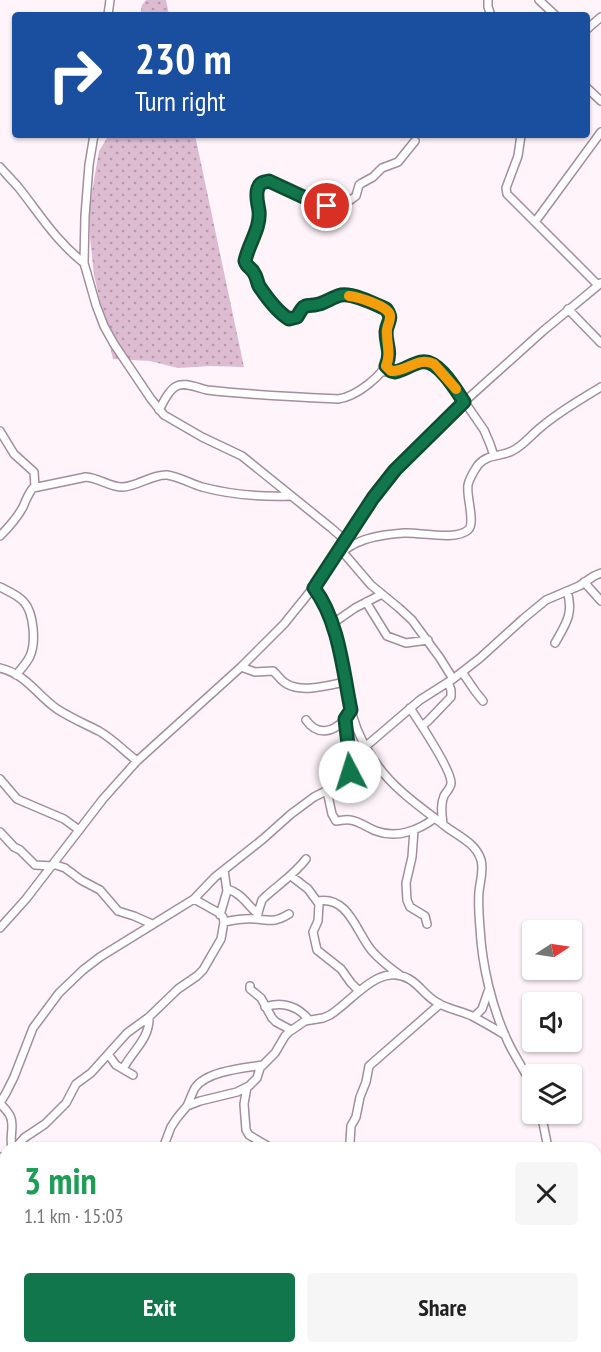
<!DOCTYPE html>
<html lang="en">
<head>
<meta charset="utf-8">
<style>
  :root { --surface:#fff; --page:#f6f6f6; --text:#222; --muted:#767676; --accent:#12764d }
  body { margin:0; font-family:"PT Sans Narrow",sans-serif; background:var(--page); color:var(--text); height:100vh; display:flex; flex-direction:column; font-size:22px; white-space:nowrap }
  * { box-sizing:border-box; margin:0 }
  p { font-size:20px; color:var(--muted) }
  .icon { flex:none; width:33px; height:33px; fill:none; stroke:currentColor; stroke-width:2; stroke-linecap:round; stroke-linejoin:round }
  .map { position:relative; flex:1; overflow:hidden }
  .side { position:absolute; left:0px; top:1142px; width:602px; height:212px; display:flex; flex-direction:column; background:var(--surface); border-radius:18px 18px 0 0; box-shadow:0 2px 4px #0004 }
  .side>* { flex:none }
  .banner { position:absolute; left:12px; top:12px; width:578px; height:126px; border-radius:6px; box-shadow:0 2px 4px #0004; background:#1a4fa0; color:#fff; overflow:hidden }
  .needle { width:39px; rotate:78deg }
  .tools { position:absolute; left:522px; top:920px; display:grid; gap:12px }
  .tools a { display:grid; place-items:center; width:60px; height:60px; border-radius:6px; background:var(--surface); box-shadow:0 2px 4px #0004; font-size:30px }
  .pin { position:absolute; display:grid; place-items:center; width:51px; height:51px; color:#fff; margin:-26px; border:3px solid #fff; border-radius:50%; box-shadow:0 2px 6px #0007 }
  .me { position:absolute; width:66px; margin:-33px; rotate:355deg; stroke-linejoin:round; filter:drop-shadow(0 0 4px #0008) }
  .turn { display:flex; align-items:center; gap:21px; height:126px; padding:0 24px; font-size:27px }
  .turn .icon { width:78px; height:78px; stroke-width:2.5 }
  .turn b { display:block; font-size:42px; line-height:51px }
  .round { display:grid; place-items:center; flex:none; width:63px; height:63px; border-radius:6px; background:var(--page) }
  .headline { display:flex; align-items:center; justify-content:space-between; height:102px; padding:0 24px }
  h1 { font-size:36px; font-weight:700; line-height:45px; color:#1e9e55 }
  .cta { display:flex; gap:12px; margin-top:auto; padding:12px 24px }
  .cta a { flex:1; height:69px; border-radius:6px; background:var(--accent); color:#fff; font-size:24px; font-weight:700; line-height:69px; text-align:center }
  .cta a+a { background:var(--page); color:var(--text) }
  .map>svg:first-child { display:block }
</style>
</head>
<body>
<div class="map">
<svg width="601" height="1352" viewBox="0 0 601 1352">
  <defs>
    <pattern id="grass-dots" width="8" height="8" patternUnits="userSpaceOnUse" patternTransform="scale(1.5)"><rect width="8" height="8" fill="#ddbcd1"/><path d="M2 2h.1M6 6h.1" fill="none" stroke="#b499aa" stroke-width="1.8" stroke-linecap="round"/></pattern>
  </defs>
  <rect width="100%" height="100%" fill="#fef4fa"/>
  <path fill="url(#grass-dots)" d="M146,0H166L169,15H140L142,5Z
    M109,135H195L244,367L211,366L178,368L150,361L113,359L94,275L90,237V204L99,151Z"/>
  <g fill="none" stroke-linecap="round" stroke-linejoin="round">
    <defs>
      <path id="minor" d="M488,0V7L491,15
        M539,0L555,15
        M108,15L110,0
        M586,30L601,17
        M586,87L601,101
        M94,135L89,165L85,216L84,263L96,305L104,326L114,344L151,399L164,415L202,437L242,456L330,527L345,540
        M521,135L518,156L506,188L507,194L598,285
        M0,167C6,174 13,181 19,188C41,216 56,241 84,263
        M535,222L601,132
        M568,309L601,343
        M381,372L400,371L425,361H429L434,364L455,388L484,430L490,444L494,456
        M159,410C163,403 168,391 175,387C183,381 198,388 207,390C250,395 295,397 338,399C355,397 384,376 389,358C391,349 385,339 387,330C387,325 390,321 390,316L386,309L352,296L347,295L341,296L316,305H306L303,307L297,317L289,319L284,316L272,305L260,286L254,272L247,266L245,261C248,247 256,234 258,220C260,209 253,196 259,186C262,180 270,181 276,183L320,206H336L345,204L356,196L359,185L362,183L373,177L382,168L398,162L415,141
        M0,431L14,454L34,472L35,487
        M0,536C9,527 17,518 23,507C26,500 28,494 33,488L86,477C99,478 110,487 122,487C137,487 152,474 167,475C177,476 192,484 202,487C232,495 260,497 290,496
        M341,550L371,585L399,608L412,620L440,658L453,679
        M343,551C348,548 353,544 359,542C372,536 390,534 404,533C421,532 455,541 468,530C476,523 466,497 468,485C469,479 474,471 478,465C487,454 500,457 512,451C523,446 530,436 540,428C558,412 580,400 601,387
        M584,582L601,601
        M0,587C8,591 18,595 24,602C34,613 36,643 30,656C27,663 21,669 16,675
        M313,588C342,624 340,675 353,717C358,735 367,751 378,766C395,790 422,808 445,826C458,836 476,843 481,860C484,870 480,881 479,892C478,904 479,916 480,928C482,966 492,1008 508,1042C515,1057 525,1071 532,1086
        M366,602L387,636L406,643L428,640
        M332,624L355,608L382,594
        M555,643C566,624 574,613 567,591
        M241,667L255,672L273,671C278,675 281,681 287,684C302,693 330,685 345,682
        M0,668C26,674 37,695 57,709C71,718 85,724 99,731C113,739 124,751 137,761
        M462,672L475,691L483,701
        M410,708C418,720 452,771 451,783C451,788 446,792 444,796C440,805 442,815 443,824
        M306,720C317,736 333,733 345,719
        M422,726L428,721L451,697V690L448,682
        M365,747L420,700L453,679L480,658L523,619L546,600L579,586L594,576L601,573
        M349,772L350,762L345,719L351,710
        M0,779L17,799L64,819L79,830
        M327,791L332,814L336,821C340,821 345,819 350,820C359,821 368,828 376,831C397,839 419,830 435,818
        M414,830L412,857L406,883L407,900L410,907L425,916L427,924
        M0,832L14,847L20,850L35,865L52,866
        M53,864L65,868L81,880L100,890L118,911L134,916L152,924
        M291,876L308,889L319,904L318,921L313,932L317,950L341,969L351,983L359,991
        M227,889C242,893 247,905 258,914
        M318,901C349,896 356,932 372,951C380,960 390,968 400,975
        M220,915L227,891L224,870
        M256,919L262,900L265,897C279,884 294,875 306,859
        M224,922C234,920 245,918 255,919C270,920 274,923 289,914
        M0,928L26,899L103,799L137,761L241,667L284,624L313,588L373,498L395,470L464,402L543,331L601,283
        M250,986V989L261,998L272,1018L276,1022L291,1030
        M265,1007C282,1001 298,1006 309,1020
        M474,1017L482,1009L489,989
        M108,1054L116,1065L133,1075
        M123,1069C132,1051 150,1039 149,1017
        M247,1087L244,1104L246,1130L249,1135L271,1148
        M0,1103L6,1093L14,1077L33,1028L59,993L83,970L100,957L194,899L215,877L263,839L291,814L314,797L330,789L371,755
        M0,1103C3,1107 8,1111 10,1116C15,1125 9,1136 12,1148
        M187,1106C190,1100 192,1093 195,1088C206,1071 244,1068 263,1065
        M541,1113L548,1148
        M15,1148L24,1138L45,1124L66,1103L76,1084L91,1073L127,1033L149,1017L178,989L197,976L203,970L221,939L224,922L223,917L219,913L194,899
        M163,1148L171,1127L177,1118L187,1106L200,1101L237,1092L249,1086L257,1078L260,1068L275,1053L285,1036L289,1032L305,1021L323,1018L330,1015C353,1001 378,962 409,979C420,985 426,997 438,1003C448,1009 461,1011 472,1016C483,1022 494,1028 505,1035
        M352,1148L350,1142L351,1126L356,1117L360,1097L366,1082L369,1066L440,1004
        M0,1157L6,1159
        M0,1207L6,1202
        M177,1352L178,1347
        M253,1352L255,1347
        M405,1352L406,1347
        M531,1352L533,1347"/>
    </defs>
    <use href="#minor" stroke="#a48d9c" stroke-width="10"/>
    <use href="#minor" stroke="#fff" stroke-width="7"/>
  </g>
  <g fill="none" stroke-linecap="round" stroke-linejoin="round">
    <defs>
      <path id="route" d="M327,206H320L310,200L269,181C264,182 260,182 258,188C255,196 258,203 259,211C261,228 248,245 245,261C247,268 251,267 254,273C257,277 257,282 259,286C267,298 277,312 289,319L297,317C306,301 304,308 319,304C326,302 333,297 341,295C353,293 375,304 386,309C394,320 387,321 386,332C386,346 392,351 386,366L391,371L395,372C404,370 412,364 421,362C438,358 456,390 464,402L395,470L373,498L314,588C339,621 343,671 351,710L345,719L350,762V772"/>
    </defs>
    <use href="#route" stroke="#0c4d32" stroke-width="15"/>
    <use href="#route" stroke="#12764d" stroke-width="10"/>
    <path stroke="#f59e0b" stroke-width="10" d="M349,296C358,297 388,306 390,315C391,321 386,327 387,333C387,346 391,354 386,366L391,371C406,372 419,356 434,364L456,389"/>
  </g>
</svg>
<div class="tools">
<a><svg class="needle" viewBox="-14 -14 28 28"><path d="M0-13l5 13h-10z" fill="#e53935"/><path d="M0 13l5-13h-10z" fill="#767676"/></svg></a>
<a><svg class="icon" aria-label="sound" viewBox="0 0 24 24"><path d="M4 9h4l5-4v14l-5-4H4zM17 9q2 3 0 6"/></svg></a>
<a><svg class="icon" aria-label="layers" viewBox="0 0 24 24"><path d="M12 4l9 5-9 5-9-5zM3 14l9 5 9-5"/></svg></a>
</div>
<div class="pin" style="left:327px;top:206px;background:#d93025"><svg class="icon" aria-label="arrive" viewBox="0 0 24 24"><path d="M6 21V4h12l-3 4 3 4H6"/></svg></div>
<svg class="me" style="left:350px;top:772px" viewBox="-20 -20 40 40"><circle r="19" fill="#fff"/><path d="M0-13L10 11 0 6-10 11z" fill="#12764d"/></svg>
<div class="banner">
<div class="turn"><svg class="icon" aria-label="right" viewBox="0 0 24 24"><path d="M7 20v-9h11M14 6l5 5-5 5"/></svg><div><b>230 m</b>Turn right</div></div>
</div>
<section class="side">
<div class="headline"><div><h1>3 min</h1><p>1.1 km · 15:03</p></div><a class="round"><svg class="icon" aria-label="close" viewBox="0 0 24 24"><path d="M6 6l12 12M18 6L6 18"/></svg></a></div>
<div class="cta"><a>Exit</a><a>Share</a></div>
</section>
</div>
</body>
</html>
